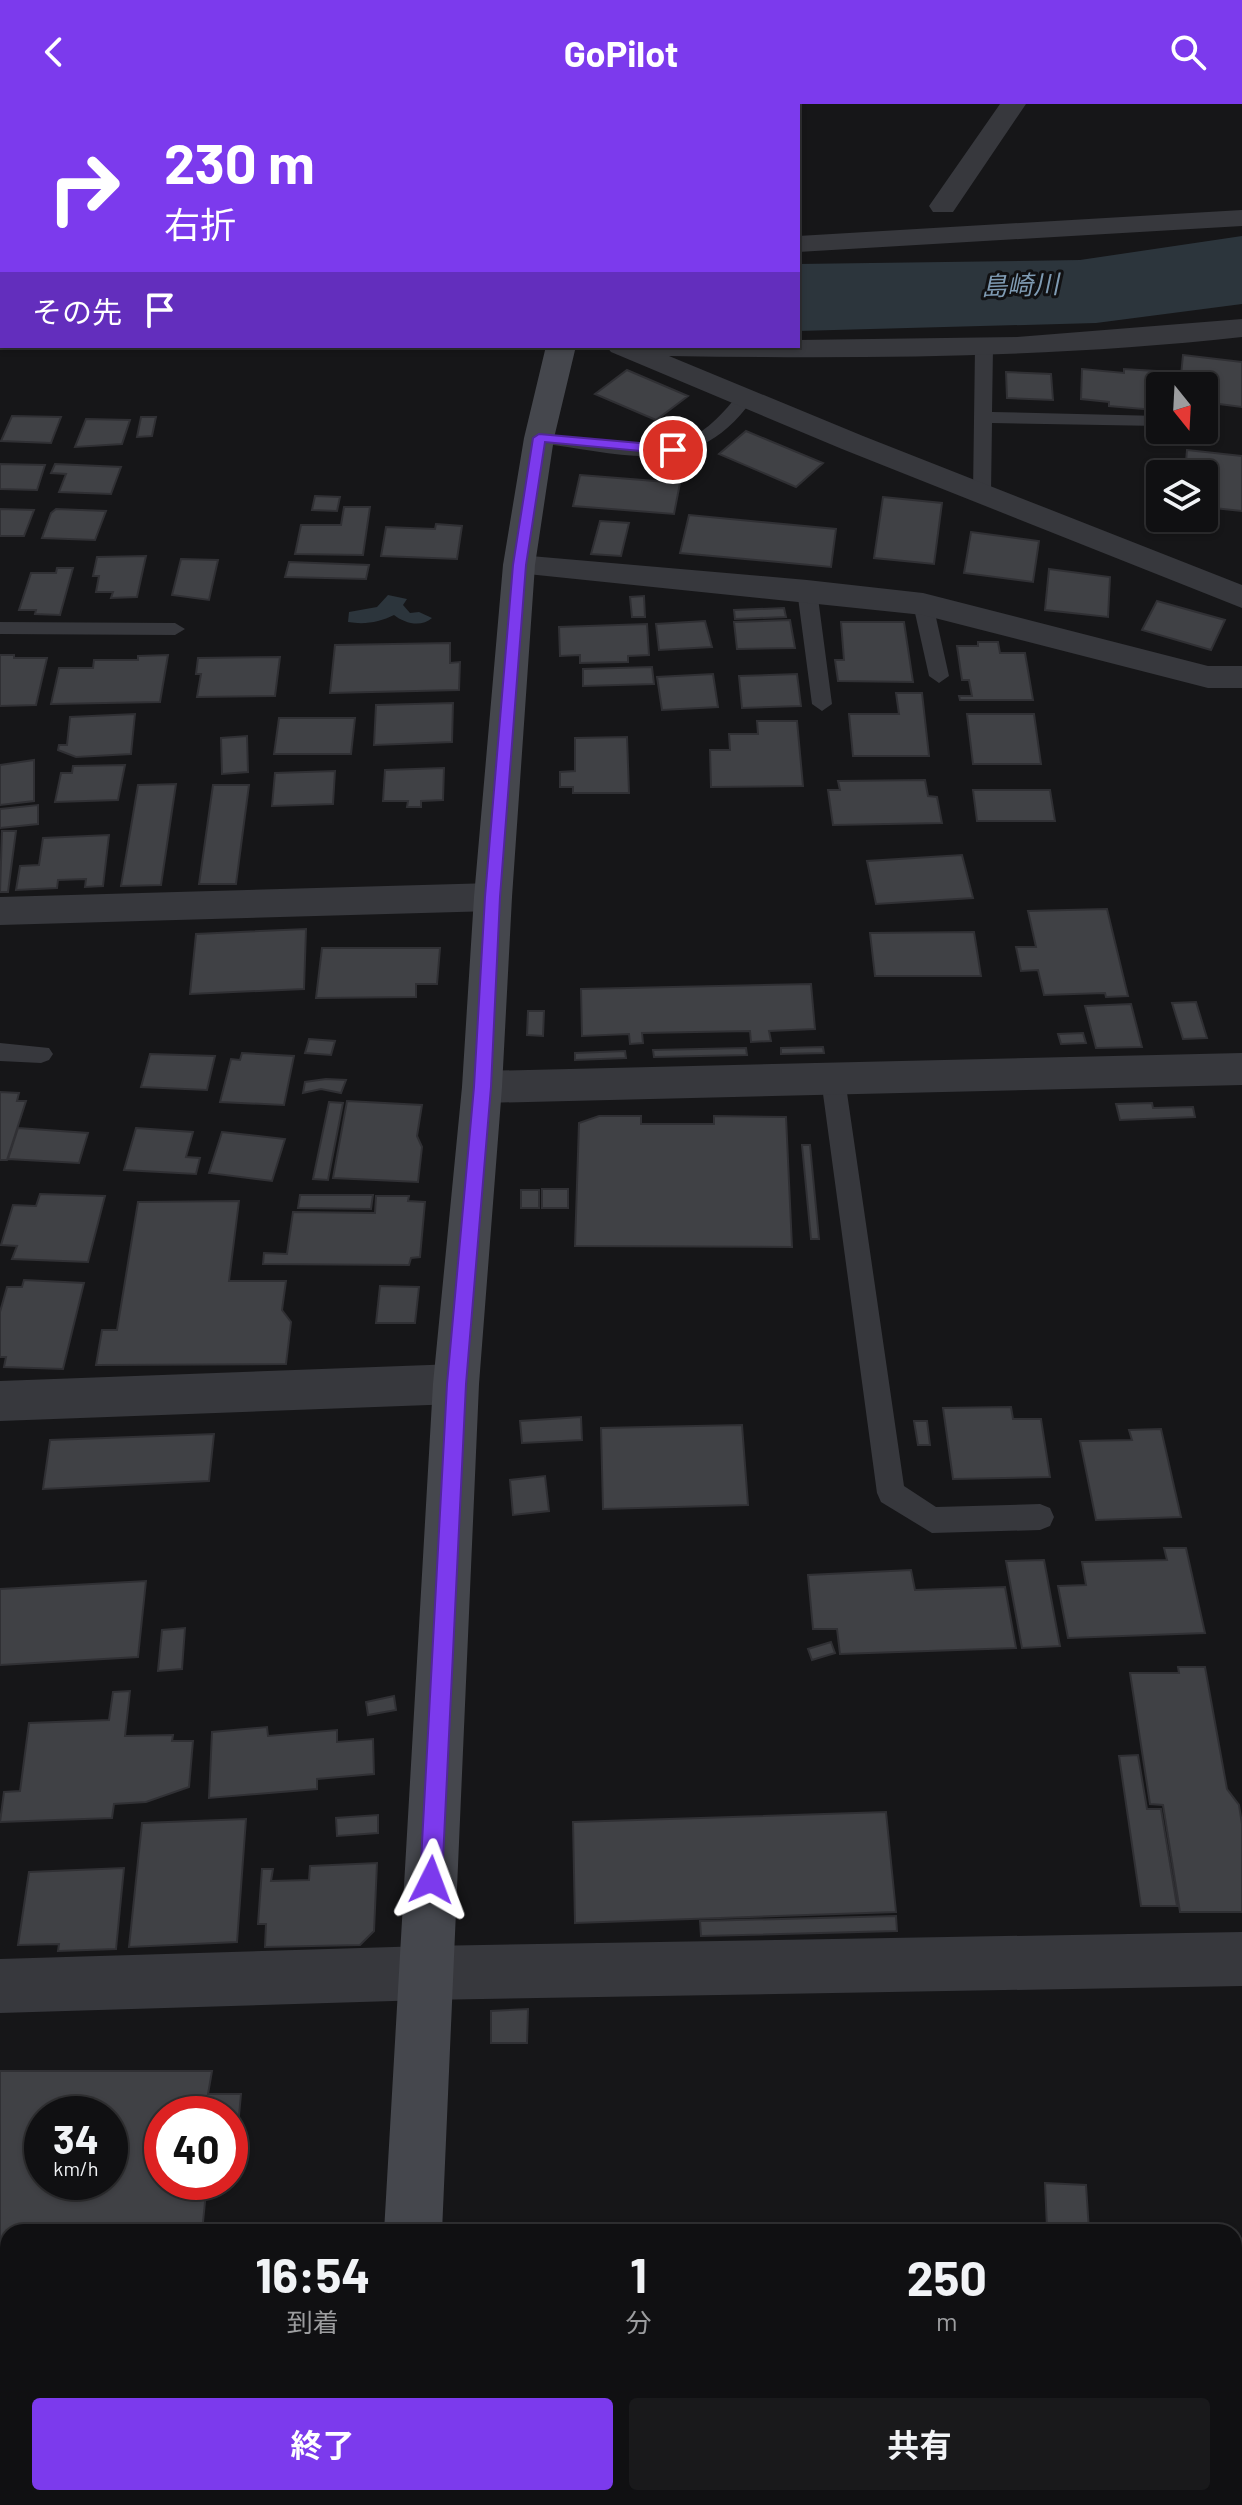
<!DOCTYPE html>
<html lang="ja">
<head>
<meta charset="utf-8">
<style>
  :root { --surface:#101012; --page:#19191b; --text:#f1f3f6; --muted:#9c9d9f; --line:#303032; --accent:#7c3aed }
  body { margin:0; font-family:Barlow,"Noto Sans JP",sans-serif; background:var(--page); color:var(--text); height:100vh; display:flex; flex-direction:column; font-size:30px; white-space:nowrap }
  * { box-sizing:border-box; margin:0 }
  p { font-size:26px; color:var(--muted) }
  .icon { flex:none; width:44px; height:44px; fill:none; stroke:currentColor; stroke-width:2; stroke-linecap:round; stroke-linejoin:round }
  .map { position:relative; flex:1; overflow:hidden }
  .panel { position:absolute; left:0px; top:2120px; width:1242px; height:282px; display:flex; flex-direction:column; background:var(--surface); border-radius:24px 24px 0 0; box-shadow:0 2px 6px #0004,0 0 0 2px var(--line) }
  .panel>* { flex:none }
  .guide { position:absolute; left:0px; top:0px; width:800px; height:244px; box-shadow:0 2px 6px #0004,0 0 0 2px var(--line); background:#7c3aed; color:#fff; overflow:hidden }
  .needle { width:52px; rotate:162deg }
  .buttons { position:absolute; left:1146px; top:268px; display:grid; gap:16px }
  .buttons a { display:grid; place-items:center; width:72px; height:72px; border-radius:8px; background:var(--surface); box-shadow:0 2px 6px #0004,0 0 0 2px var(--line); font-size:40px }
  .speed { position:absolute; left:24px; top:1992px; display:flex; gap:16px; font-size:40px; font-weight:700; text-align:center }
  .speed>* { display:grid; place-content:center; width:104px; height:104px; border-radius:50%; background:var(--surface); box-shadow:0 2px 6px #0004,0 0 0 2px var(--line); line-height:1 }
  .speed small { font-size:20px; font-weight:400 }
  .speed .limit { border:12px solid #d22; background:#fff; color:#111 }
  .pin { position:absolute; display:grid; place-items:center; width:68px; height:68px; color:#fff; margin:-34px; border:4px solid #fff; border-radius:50%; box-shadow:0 2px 8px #0007 }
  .me { position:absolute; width:88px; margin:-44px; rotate:3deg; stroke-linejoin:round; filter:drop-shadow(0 0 6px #0008) }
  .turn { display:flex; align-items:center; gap:28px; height:168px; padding:0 32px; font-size:36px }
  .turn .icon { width:104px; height:104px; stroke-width:2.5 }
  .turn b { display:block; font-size:56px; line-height:68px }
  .then { display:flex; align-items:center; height:76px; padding:0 32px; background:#0003; gap:16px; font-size:30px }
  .eta { display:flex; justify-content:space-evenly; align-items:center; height:136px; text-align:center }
  .eta b { font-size:48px; font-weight:700; line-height:56px }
  .cta { display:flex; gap:16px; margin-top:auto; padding:16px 32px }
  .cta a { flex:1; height:92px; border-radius:8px; background:var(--accent); color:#fff; font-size:32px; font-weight:700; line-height:92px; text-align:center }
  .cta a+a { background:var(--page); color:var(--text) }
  header { display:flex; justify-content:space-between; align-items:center; height:104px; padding:0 32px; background:var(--accent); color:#fff; font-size:36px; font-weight:700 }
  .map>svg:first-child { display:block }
</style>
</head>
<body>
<header><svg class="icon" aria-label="back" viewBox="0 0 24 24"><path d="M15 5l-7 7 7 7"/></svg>GoPilot<svg class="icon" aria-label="search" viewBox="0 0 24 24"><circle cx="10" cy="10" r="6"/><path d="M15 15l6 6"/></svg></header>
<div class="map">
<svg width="1242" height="2401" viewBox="0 0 1242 2401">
  <rect width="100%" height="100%" fill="#161618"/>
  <path fill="#2c353c" d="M1242,132V200L1096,219L798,227V160L1080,156Z
    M388,491L407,495L403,501L410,509L419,508L432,514C421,524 404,519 394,511C380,518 365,521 348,518L349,508L377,503Z"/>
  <path fill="#404145" stroke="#303034" stroke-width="2" fill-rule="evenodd" d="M1183,251L1242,258V303L1204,298V282H1180Z
    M1082,265L1124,269V265L1156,267L1155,306L1109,302V298L1081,295Z
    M627,266L688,292L656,316L595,290Z
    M1006,268L1051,270L1053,296L1007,294Z
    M12,312L61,313L51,339L1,337Z
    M141,313H156L152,332L137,333Z
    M86,315L130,316L122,340L75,343Z
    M746,327L823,359L796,383L719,350Z
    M1187,346L1242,352V407L1204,403V370H1185Z
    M0,360L45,361L37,386L0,385Z
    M55,360L121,363L111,390L59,388L66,370L51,369Z
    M580,371L680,379L674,410L573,402Z
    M315,392L340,393L337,407L312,406Z
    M883,393L942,399L934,460L874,454Z
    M344,403H370L363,451L295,450L301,421H341Z
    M0,405L34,406L24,432H0Z
    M56,405L106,407L95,436L42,434L51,409Z
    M689,411L836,425L831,463L680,449Z
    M600,417L629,419L621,452L591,450Z
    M436,420L462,422L457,455L381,452L386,423L435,425Z
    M971,428L1039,437L1033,478L964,469Z
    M146,452L137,493L111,494L113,488H96L99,472H93L97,453Z
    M181,455L218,456L209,496L172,491Z
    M289,458L369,461L366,475L285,473Z
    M57,464H73L60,511L35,510L36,506H19L31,469H56Z
    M1049,465L1110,473L1108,513L1045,506Z
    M644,492L645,513H632L630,493Z
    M1157,497L1225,516L1211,546L1142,526Z
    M784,504L786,513L735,515L734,506Z
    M790,516L795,544L737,545L734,518Z
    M705,517L712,543L659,546L656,520Z
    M841,518H904L913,578L838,577L835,556H844Z
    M647,520L649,551L628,552V558L580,559V551L560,552L559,523Z
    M978,538H998L1000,549H1025L1033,596H960L959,592H972L969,576H962L957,542H978Z
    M450,539V559L460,558L459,586L330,589L335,541Z
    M0,551H14V554H47L36,601L0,602Z
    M168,551L160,598L51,600L59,564H93L94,556H138V552Z
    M280,553L275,592L197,593L201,570H196L198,554Z
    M652,563L654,580L583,582V565Z
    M713,570L718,603L662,606L657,573Z
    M797,570L801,602L742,604L739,572Z
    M896,589H922L929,652H853L849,610H899Z
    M453,599L452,638L374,641L376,601Z
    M135,610L131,650L76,653L58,646L59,641H67L70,613Z
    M967,610H1034L1041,660H973Z
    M279,614H355L351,650H274Z
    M757,617H797L803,682L711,683L710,646H730L729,630H758Z
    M247,632L248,668L222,670L221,634Z
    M627,633L629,689H573V683H560V668L575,667V634Z
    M34,656V697L0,701V661Z
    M125,661L118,696L55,698L61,669H72L73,662Z
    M444,664L443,696L421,697V703H407L408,697H383L385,666Z
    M335,667L333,700L272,702L275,669Z
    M925,676L928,692L937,693L942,719L833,721L828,686H840L838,677Z
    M176,680L161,781L121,782L138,681Z
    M213,681H249L236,780H199Z
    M973,686H1050L1055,717H977Z
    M38,701V720L0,724V705Z
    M2,727H16L8,788H0Z
    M109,731L103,782L85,783L86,775L58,776L57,784L16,786L20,762L39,761L43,734Z
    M962,751L973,794L876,800L867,757Z
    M1107,805L1128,892L1106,893L1105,889L1044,891L1038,866L1021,867L1016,843H1036L1028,807Z
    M306,825L304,885L190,890L196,830Z
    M974,828L981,872H875L870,829Z
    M322,844H440L437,880H416V893L316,894Z
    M811,880L815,925L769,927L771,937L751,938L750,927L642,929L643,939L630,940L629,930L582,932L581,885Z
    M1196,898L1207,934L1183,935L1172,899Z
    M1131,900L1142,943L1096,944L1085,902Z
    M528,907H544L543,932L527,931Z
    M1083,929L1086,939L1061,940L1058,930Z
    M309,935L335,937L331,951L305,949Z
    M823,943L824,949L781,950V944Z
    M746,944L747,951L654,953L653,946Z
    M625,947L626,954L575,956V949Z
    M242,949L294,952L284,1001L220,998L231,955L240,956Z
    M150,950L215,952L207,986L141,983Z
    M326,975L346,976L341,989L321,985L303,989L305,978Z
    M0,988L19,989L17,997H26L7,1056H0Z
    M347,997L422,1001L417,1032L422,1043L418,1078L333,1074Z
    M329,998L343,999L328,1076L313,1075Z
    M1152,999L1153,1004L1193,1003L1195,1013L1120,1016L1116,1000Z
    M599,1012H641V1020H714V1012L786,1013L792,1143L575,1142L579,1019Z
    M18,1024L88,1029L79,1059L8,1055Z
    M136,1024L193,1028L186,1053L200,1054L196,1070L124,1066Z
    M222,1028L285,1035L272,1077L209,1069Z
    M802,1041H810L819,1135H811Z
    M542,1085H568V1104H542Z
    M521,1086H539V1104H521Z
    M40,1090L105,1092L88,1158L12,1155L17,1142L1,1141L13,1101L36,1102Z
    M300,1091H373L371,1105L298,1104Z
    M376,1092H409L408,1097L425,1098L420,1153L411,1154L409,1161L263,1160L264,1149L287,1150L293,1108L375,1109Z
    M239,1097L229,1177H286L282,1206L291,1218L286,1260L96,1261L102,1226H117L138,1098Z
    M24,1176L84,1179L63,1265L4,1263L6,1253H0V1208L7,1183H22Z
    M380,1182L419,1183L415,1219H376Z
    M1011,1303L1013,1315H1041L1050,1373L953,1375L943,1304Z
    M581,1313L582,1336L522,1339L520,1317Z
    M914,1317H927L930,1341H918Z
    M742,1321L748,1401L603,1405L601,1324Z
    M1161,1325L1181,1413L1096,1416L1080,1337L1132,1336L1129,1326Z
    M214,1330L209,1377L43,1385L50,1336Z
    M545,1372L549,1407L513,1411L510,1376Z
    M1164,1444H1186L1205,1529L1068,1534L1058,1482L1086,1481L1082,1458L1167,1456Z
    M1044,1456L1060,1542L1022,1544L1006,1457Z
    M911,1466L915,1486L1005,1483L1016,1544L840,1550L837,1525H813L808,1471Z
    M146,1477L138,1553L0,1561V1485Z
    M185,1524L182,1565L158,1567L162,1526Z
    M831,1538L835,1549L812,1556L808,1545Z
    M1178,1563H1205L1227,1685L1239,1701L1242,1720V1808H1180L1163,1701L1150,1700L1130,1569H1179Z
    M130,1587L125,1632L173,1631L172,1637H193L189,1683L146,1698L114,1700L112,1714L0,1718L4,1688L20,1687L29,1619L109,1616L113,1588Z
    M394,1592L396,1606L368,1611L366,1598Z
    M267,1623L268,1632L337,1626V1638L373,1635L374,1670L317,1675V1685L209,1694L212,1628Z
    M1138,1651L1147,1705H1161L1177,1802H1141L1119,1652Z
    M886,1708L896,1808L575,1819L573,1718Z
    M378,1711V1729L337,1732L336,1714Z
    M246,1715L237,1838L129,1843L142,1719Z
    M377,1759L374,1827L360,1841L265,1843L266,1820H258L262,1765H273L271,1777L309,1776L310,1762Z
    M124,1764L116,1845L58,1847L59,1840L18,1841L29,1768Z
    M896,1812L897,1827L701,1832L700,1817Z
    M528,1905L527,1939H491V1907Z
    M0,1967H212L208,1990H241L237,2033H230V2010H162V2078H207L202,2128H8V2167H0ZM42,2010H110V2078H42Z
    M1045,2079L1086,2081L1089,2127L1047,2124Z
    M0,2258H8V2370H0Z
    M684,2394H751V2401H683Z"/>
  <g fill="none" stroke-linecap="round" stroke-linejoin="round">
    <path fill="#37383d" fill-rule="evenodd" d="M984,239L993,244L992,308L1160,312V322L992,319L991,388L989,392H975L973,388L975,244Z
      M743,291L752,296C694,378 623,349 539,339L530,334L539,329C578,333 636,349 674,340C699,335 721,312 737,292Z
      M807,480L817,486L832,600L822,607L812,600L797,486Z
      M923,494L933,500L949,572L939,579L929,572L913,500Z
      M0,518L175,519L185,525L175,531L0,530Z
      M0,939L49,944L53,950L49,956L41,959L0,957Z
      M833,966L841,968L845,975L904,1382L936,1403L1040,1400L1050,1404L1054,1413L1050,1422L1040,1426L932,1429L881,1398L877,1389L821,975L825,968Z"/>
    <path fill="#37383d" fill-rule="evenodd" d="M1000,0H1026L953,108H933L929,102Z
      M0,78H2V95H0Z
      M1242,106V122L798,148V132Z
      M1242,215V233C1051,254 861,255 669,252L863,332L1242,481V504L842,345L611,248L606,242H798V236L1017,233Z
      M2,217V239L0,240V218Z
      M519,451L807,476L923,489L1208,562H1242V584H1208L923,511L507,468L503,461L507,454Z
      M493,779L506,783L512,793L506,803L493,807L0,821V793Z
      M1242,949V981L482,999L468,994L462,983L468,972L482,967Z
      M456,1260L472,1266L479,1280L472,1294L456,1300L0,1317V1277Z
      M1242,1828V1882L426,1896L0,1909V1855L426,1842Z"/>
    <path fill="#45474d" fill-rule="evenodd" d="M546,242H576L554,334L535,461L512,793L502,983L479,1280L442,2128H384L433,1280L462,983L474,793L503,461L524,334Z
      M368,2394H430L429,2401H367Z"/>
  </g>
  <path fill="#7c3aed" stroke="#51269a" stroke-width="2" d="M539,330L673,342L680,346L673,350L545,338L526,461L500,793L491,983L466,1280L442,1776L439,1784L431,1787L423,1784L420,1776L447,1280L474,983L485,793L513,461L533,334Z"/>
  <g text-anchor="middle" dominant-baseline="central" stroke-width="6" stroke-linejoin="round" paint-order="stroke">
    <g font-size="26" font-style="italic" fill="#7f9bb3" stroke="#111113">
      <text transform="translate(1020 180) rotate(-2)">島崎川</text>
    </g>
  </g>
</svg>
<div class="buttons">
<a><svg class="needle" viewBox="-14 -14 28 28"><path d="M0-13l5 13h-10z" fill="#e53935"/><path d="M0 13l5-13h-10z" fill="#9c9d9f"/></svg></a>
<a><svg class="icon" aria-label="layers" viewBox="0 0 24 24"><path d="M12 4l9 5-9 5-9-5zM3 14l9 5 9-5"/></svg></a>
</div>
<div class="speed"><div>34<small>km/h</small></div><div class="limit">40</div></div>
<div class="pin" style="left:673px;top:346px;background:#d93025"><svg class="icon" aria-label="arrive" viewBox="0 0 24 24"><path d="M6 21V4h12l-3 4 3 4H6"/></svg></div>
<svg class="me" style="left:431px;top:1776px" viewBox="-20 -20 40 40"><path d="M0-17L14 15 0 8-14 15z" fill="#7c3aed" stroke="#fff" stroke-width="4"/></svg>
<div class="guide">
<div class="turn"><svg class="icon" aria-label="right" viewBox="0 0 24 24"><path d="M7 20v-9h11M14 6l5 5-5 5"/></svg><div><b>230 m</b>右折</div></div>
<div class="then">その先<svg class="icon" aria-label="arrive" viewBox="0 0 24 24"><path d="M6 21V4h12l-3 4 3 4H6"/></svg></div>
</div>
<section class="panel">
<div class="eta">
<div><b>16:54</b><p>到着</p></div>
<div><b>1</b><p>分</p></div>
<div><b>250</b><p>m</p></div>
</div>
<div class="cta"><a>終了</a><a>共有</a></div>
</section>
</div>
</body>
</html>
